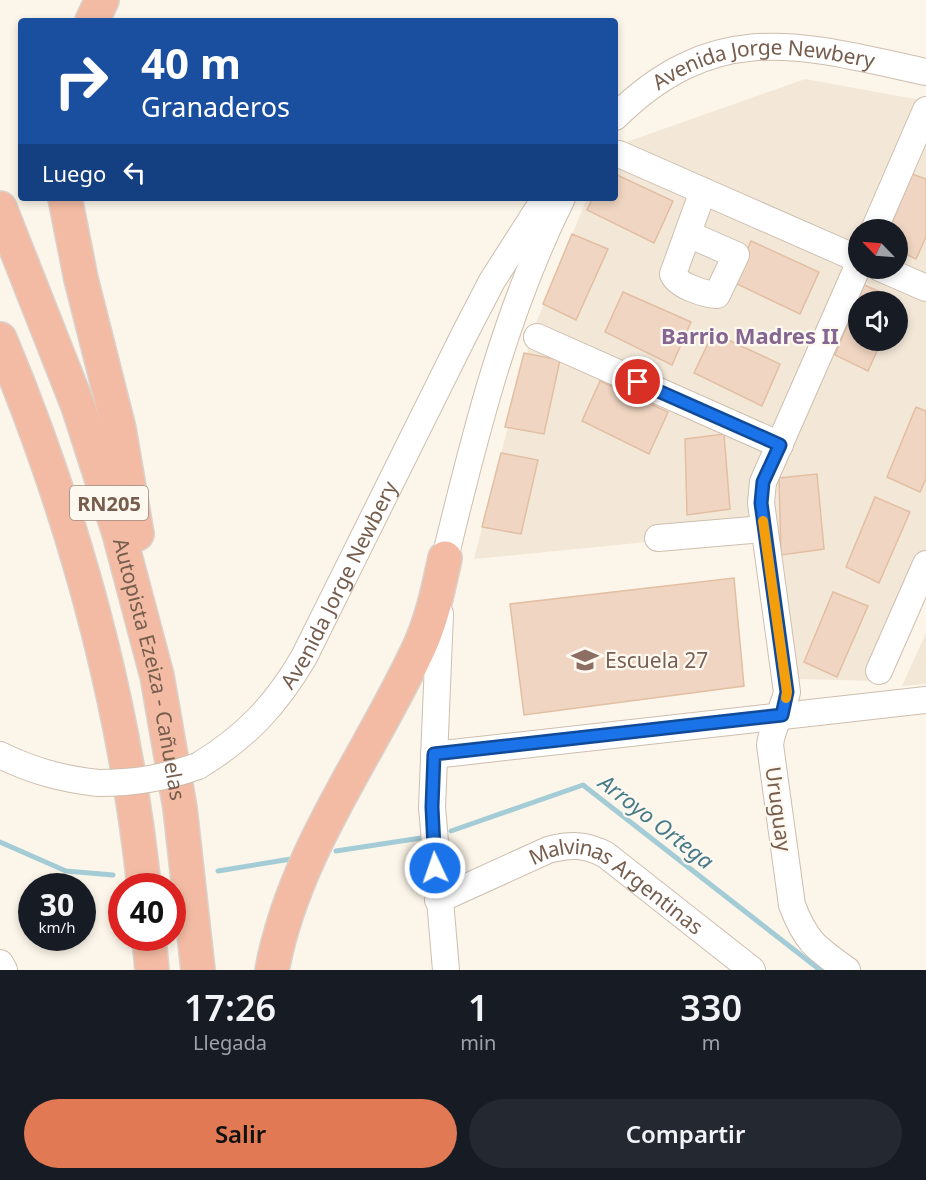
<!DOCTYPE html>
<html lang="es">
<head>
<meta charset="utf-8">
<style>
  :root { --surface:#171b24; --page:#242831; --text:#f1f3f6; --muted:#9ea1a6; --accent:#e07954 }
  body { margin:0; font-family:"Noto Sans",sans-serif; background:var(--page); color:var(--text); height:100vh; display:flex; flex-direction:column; font-size:22px; white-space:nowrap }
  * { box-sizing:border-box; margin:0 }
  p { font-size:20px; color:var(--muted) }
  .icon { flex:none; width:33px; height:33px; fill:none; stroke:currentColor; stroke-width:2; stroke-linecap:round; stroke-linejoin:round }
  .map { position:relative; height:970px; overflow:hidden }
  .side { display:flex; flex-direction:column; background:var(--surface); flex:1 }
  .side>* { flex:none }
  .banner { position:absolute; left:18px; top:18px; width:600px; height:183px; border-radius:6px; box-shadow:0 3px 9px #0003; background:#1a4fa0; color:#fff; overflow:hidden }
  .needle { width:39px; rotate:295deg }
  .buttons { position:absolute; left:848px; top:219px; display:grid; gap:12px }
  .buttons a { display:grid; place-items:center; width:60px; height:60px; border-radius:50%; background:var(--surface); box-shadow:0 3px 9px #0003; font-size:30px }
  .speed { position:absolute; left:18px; top:873px; display:flex; gap:12px; font-size:30px; font-weight:700; text-align:center }
  .speed>* { display:grid; place-content:center; width:78px; height:78px; border-radius:50%; background:var(--surface); box-shadow:0 3px 9px #0003; line-height:1 }
  .speed small { font-size:15px; font-weight:400 }
  .speed .limit { border:9px solid #d22; background:#fff; color:#111 }
  .pin { position:absolute; display:grid; place-items:center; width:51px; height:51px; color:#fff; margin:-26px; border:3px solid #fff; border-radius:50%; box-shadow:0 2px 6px #0007 }
  .me { position:absolute; width:66px; margin:-33px; rotate:357deg; stroke-linejoin:round; filter:drop-shadow(0 0 4px #0008) }
  .turn { display:flex; align-items:center; gap:21px; height:126px; padding:0 24px; font-size:27px }
  .turn .icon { width:78px; height:78px; stroke-width:2.5 }
  .turn b { display:block; font-size:42px; line-height:51px }
  .then { display:flex; align-items:center; height:57px; padding:0 24px; background:#0003; gap:12px; font-size:22px }
  .eta { display:flex; justify-content:space-evenly; align-items:center; height:102px; text-align:center }
  .eta b { font-size:36px; font-weight:600; line-height:42px }
  .primary-button { display:flex; gap:12px; margin-top:auto; padding:12px 24px }
  .primary-button a { flex:1; height:69px; border-radius:36px; background:var(--accent); color:#111; font-size:24px; font-weight:600; line-height:69px; text-align:center }
  .primary-button a+a { background:var(--page); color:var(--text) }
  .map>svg:first-child { display:block }
</style>
</head>
<body>
<div class="map">
<svg width="926" height="970" viewBox="0 0 926 970">
  <rect width="100%" height="100%" fill="#fcf5e9"/>
  <path fill="#f3e8d8" fill-rule="evenodd" d="M805,79L926,101V576L877,681L798,679L778,529L474,559L532,333L587,198H615V146ZM858,230H897V268H858ZM858,302H897V340H858Z
    M926,633V684L902,686Z"/>
  <g fill="none" stroke-linecap="round" stroke-linejoin="round">
    <path stroke="#a4ccd6" stroke-width="5" d="M451,831L583,785L820,970
      M0,842L66,871L113,875
      M336,851L421,838
      M218,871L291,859"/>
  </g>
  <path fill="#f0d6c2" stroke="#e2bea3" stroke-width="1.5" d="M615,174L673,201L654,243L587,210L593,198H615Z
    M912,174L926,179V237L916,259L897,250V230H889Z
    M572,234L608,249L576,320L543,304Z
    M751,241L819,272L800,314L733,282Z
    M864,285L899,300L897,306V302H858V340H882L868,371L835,355Z
    M623,292L691,322L672,365L605,332Z
    M713,333L780,364L762,406L694,373Z
    M524,353L560,360L544,434L505,427Z
    M600,381L668,412L649,454L582,421Z
    M916,407L926,411V479L920,492L887,477Z
    M724,434L730,509L687,515L685,439Z
    M501,453L538,460L521,534L482,527Z
    M817,474L824,549L781,555L779,478Z
    M875,497L910,512L879,583L846,567Z
    M734,578L744,686L524,715L510,604Z
    M833,592L868,606L837,677L804,662Z"/>
  <g fill="none" stroke-linecap="round" stroke-linejoin="round">
    <defs>
      <g id="minor">
        <path id="s1" d="M615,117C717,17 802,45 926,72"/>
        <path d="M619,154L858,259"/>
        <path d="M874,230L926,110"/>
        <path d="M688,234L736,255L717,295C704,294 678,286 673,274L703,191"/>
        <path d="M880,268L926,288"/>
        <path d="M537,337L780,445"/>
        <path d="M658,538L764,529"/>
        <path d="M444,575L445,558C475,434 505,313 562,198"/>
        <path d="M440,614L432,807L446,970"/>
        <path d="M879,671L926,564"/>
        <path d="M0,755C33,771 62,779 98,783"/>
        <path d="M434,755L926,700"/>
        <path id="s2" d="M198,766C246,737 276,705 304,657L465,333L492,281L545,198"/>
        <path id="s3" d="M438,900L548,850C570,844 586,844 606,855L752,970"/>
        <path d="M0,963L4,970"/>
        <path d="M847,970C816,948 806,942 792,905L770,745C772,726 783,711 787,692L761,503L763,482L858,266"/>
      </g>
      <g id="highway">
        <path d="M92,21L102,0"/>
        <path d="M65,198L81,279L119,429L137,534"/>
        <path id="s4" d="M0,208L78,406L119,533L157,676L180,808L198,970"/>
        <path d="M0,339C73,514 124,697 144,886"/>
        <path d="M149,938L152,970"/>
        <path d="M272,970C294,853 366,760 416,654C431,624 438,591 445,558"/>
      </g>
    </defs>
    <use href="#minor" stroke="#cebeaf" stroke-width="28"/>
    <use href="#highway" stroke="#d9d2cd" stroke-width="36"/>
    <use href="#minor" stroke="#fff" stroke-width="26"/>
    <use href="#highway" stroke="#f3bba3" stroke-width="33"/>
    <defs>
      <path id="minor-bridge" d="M98,783C135,783 164,778 198,766"/>
    </defs>
    <use href="#minor-bridge" stroke="#cebeaf" stroke-width="28" stroke-linecap="butt"/>
    <use href="#minor-bridge" stroke="#fff" stroke-width="26"/>
  </g>
  <g fill="none" stroke-linecap="round" stroke-linejoin="round">
    <defs>
      <path id="route" d="M435,868L432,807L434,754L782,715L787,692L761,503L763,482L780,445L638,382"/>
    </defs>
    <use href="#route" stroke="#114b97" stroke-width="15"/>
    <use href="#route" stroke="#1a73e8" stroke-width="10"/>
    <path stroke="#f59e0b" stroke-width="10" d="M763,521L787,692L786,698"/>
  </g>
  <defs>
    <symbol id="school-bare" viewBox="-9 -9 18 18"><path d="M0-5L7-2L0 1L-7-2ZM-4 1L0 2.5L4 1V4Q0 6-4 4Z" fill="#8d6e63" stroke="#fef9f0" stroke-width="2.5" paint-order="stroke"/></symbol>
  </defs>
  <g fill-rule="evenodd">
    <use href="#school-bare" x="566" y="641" width="38" height="38"/>
  </g>
  <g text-anchor="middle" dominant-baseline="central" stroke-width="4.5" stroke-linejoin="round" paint-order="stroke">
    <rect fill="#fef9f0" stroke="#9f8c7e" stroke-width="1.5" x="70" y="486" width="78" height="34" rx="4.5"/>
    <g font-size="20" font-weight="bold" fill="#765d4d">
      <text x="109" y="503">RN205</text>
    </g>
    <g font-size="21" fill="#765d4d" stroke="#fef9f0">
      <text stroke="none"><textPath href="#s1" startOffset="166">Avenida Jorge Newbery</textPath></text>
      <text stroke="none"><textPath href="#s2" startOffset="234">Avenida Jorge Newbery</textPath></text>
      <text stroke="none"><textPath href="#s4" startOffset="486">Autopista Ezeiza - Cañuelas</textPath></text>
      <text transform="translate(779 809) rotate(82)">Uruguay</text>
      <text stroke="none"><textPath href="#s3" startOffset="201">Malvinas Argentinas</textPath></text>
    </g>
    <g font-size="21" fill="#785e54" stroke="#fef9f0" text-anchor="start">
      <text x="605" y="660">Escuela 27</text>
    </g>
    <g font-size="22" font-weight="bold" fill="#856691" stroke="#fef9f0">
      <text x="750" y="335">Barrio Madres II</text>
    </g>
    <g font-size="22" font-style="italic" fill="#477a88" stroke="#fef9f0">
      <text transform="translate(657 821) rotate(38)">Arroyo Ortega</text>
    </g>
  </g>
</svg>
<div class="buttons">
<a><svg class="needle" viewBox="-14 -14 28 28"><path d="M0-13l5 13h-10z" fill="#e53935"/><path d="M0 13l5-13h-10z" fill="#9ea1a6"/></svg></a>
<a><svg class="icon" aria-label="sound" viewBox="0 0 24 24"><path d="M4 9h4l5-4v14l-5-4H4zM17 9q2 3 0 6"/></svg></a>
</div>
<div class="speed"><div>30<small>km/h</small></div><div class="limit">40</div></div>
<div class="pin" style="left:638px;top:382px;background:#d93025"><svg class="icon" aria-label="arrive" viewBox="0 0 24 24"><path d="M6 21V4h12l-3 4 3 4H6"/></svg></div>
<svg class="me" style="left:435px;top:868px" viewBox="-20 -20 40 40"><circle r="17" fill="#1a73e8" stroke="#fff" stroke-width="3"/><path d="M0-11L8 9 0 5-8 9z" fill="#fff"/></svg>
<div class="banner">
<div class="turn"><svg class="icon" aria-label="right" viewBox="0 0 24 24"><path d="M7 20v-9h11M14 6l5 5-5 5"/></svg><div><b>40 m</b>Granaderos</div></div>
<div class="then">Luego<svg class="icon" aria-label="left" viewBox="0 0 24 24"><path d="M17 20v-9H6M10 6l-5 5 5 5"/></svg></div>
</div>
</div>
<section class="side">
<div class="eta">
<div><b>17:26</b><p>Llegada</p></div>
<div><b>1</b><p>min</p></div>
<div><b>330</b><p>m</p></div>
</div>
<div class="primary-button"><a>Salir</a><a>Compartir</a></div>
</section>
</body>
</html>
